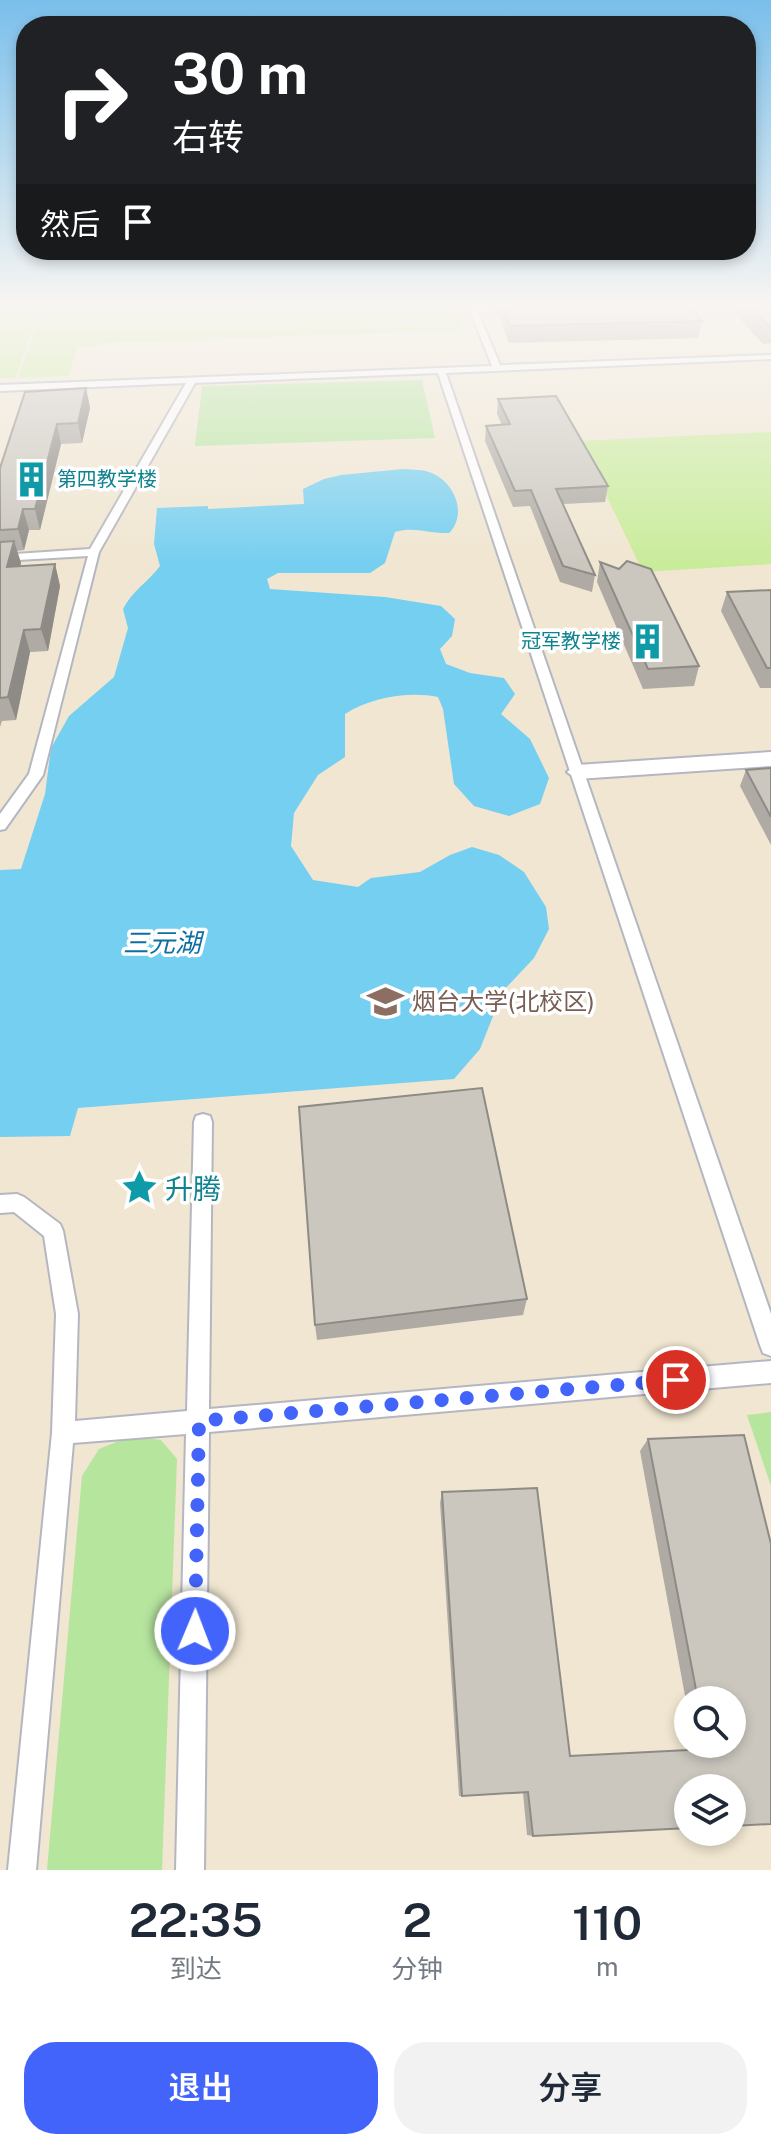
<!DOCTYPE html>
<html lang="zh">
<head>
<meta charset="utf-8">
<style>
  :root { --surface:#fff; --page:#f2f2f3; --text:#1f2937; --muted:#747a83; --accent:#4264fb }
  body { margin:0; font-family:"Public Sans","Noto Sans SC",sans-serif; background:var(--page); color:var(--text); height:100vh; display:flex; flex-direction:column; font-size:30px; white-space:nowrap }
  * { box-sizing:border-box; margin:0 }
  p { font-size:26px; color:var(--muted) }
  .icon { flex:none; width:44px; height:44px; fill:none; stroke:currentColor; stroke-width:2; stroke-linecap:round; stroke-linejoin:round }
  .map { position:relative; height:1870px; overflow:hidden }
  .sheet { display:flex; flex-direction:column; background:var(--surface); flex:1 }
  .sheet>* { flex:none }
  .guide { position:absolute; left:16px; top:16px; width:740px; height:244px; border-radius:32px; box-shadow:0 4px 12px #0003; background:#202124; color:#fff; overflow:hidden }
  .tools { position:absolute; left:674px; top:1686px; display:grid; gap:16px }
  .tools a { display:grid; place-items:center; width:72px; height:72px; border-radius:50%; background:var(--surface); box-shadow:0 4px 12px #0003; font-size:40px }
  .pin { position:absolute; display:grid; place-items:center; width:68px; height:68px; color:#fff; margin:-34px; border:4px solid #fff; border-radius:50%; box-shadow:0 2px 8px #0007 }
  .me { position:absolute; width:88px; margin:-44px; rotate:1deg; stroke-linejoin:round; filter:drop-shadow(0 0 6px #0008) }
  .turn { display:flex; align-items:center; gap:28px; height:168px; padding:0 24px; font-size:36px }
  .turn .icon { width:104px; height:104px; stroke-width:2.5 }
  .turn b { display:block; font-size:56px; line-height:68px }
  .then { display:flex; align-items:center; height:76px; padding:0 24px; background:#0003; gap:16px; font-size:30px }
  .eta { display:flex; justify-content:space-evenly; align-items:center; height:136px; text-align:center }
  .eta b { font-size:48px; font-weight:600; line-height:56px }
  .cta { display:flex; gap:16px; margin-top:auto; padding:16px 24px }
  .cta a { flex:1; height:92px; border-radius:32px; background:var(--accent); color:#fff; font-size:32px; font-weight:600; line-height:92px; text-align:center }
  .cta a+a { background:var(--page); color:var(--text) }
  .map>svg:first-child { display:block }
</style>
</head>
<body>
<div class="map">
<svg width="771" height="1870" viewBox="0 0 771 1870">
  <rect width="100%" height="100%" fill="#efe9e1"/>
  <path fill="#f0e6d1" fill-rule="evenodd" d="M0,303H771V1870H0ZM688,1700H732V1744H688ZM688,1788H732V1832H688Z"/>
  <path fill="#b6e59e" d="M422,380L435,438L195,446L202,386Z
    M771,1412V1486L747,1415Z
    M131,1436L161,1440L177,1459L162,1870H47L82,1476L99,1449Z"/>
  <path fill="#c9ec9a" d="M0,303H43L15,378H0Z
    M45,303H451L462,330L104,343L103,345L77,346L69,376L18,378Z
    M771,432V564L643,572L580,441Z"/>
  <path fill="#75cff0" d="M403,469C413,470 425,469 434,474C456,485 467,515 449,533C429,534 414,526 395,532L385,563L370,573H278L267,579L270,589L385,597L441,606L455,619L452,636L440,649L446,664L470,673L504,678L515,694L501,714L530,739L549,778L540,804L509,816L474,806L454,784L443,709L438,697C408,691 370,698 345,714V757L318,775L294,813L291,846L313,880L358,887L371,878L420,872L450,855L472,847L499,855L524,872L546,907L549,929L534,958L503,991L480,1049L454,1079L78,1108L70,1136L0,1137V870L21,869L45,794L51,748L69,716L114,677L128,628L123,609C132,591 148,582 160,566L154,544L157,508L208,506V509L304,504L303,489L324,479L341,475Z"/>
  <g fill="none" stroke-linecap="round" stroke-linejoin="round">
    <defs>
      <path id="service" d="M467,303H475L477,308L520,306L524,308L478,312L500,365L771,355V359L446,373L771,1314V1356L763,1353L760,1345L438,373L195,383L99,552L43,775L5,829L0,830V814L29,774L88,556L0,561V555L90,549L186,383L0,391V385L492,366Z
        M203,1114L210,1116L212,1122L209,1409L771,1361V1383L209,1432L204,1870H176L186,1434L73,1443L36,1870H8L52,1433L56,1314L44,1236L14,1212L0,1213V1195L17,1194L24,1197L60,1224L63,1231L78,1314L75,1421L187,1411L194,1122L196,1116Z"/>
      <path id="pedestrian" d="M771,752V766L577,779L567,772L577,765Z"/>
    </defs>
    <use href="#service" stroke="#b4b7c1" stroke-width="4"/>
    <use href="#pedestrian" stroke="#b4b7c1" stroke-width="4"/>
    <use href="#service" fill="#fff" fill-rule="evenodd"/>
    <use href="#pedestrian" fill="#fff" fill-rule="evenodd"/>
  </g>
  <path fill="#afaba4" d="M498,303H688L702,321L698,338L509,343L498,314Z
    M725,303H771V343L763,344Z
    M86,388L90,408L82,443L61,444L40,530H29L24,550L17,551L21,563L20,566L55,564L60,586L48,651L30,652L16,720L2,721L0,727V468Z
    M498,399L608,486L605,502L563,504L595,575L592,592L560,582L530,506L513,507L485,441L486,426L502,425L497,414Z
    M600,562L619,569L699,666L694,686L643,689L597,582Z
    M771,590V688H760L721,611L727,592Z
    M771,768V845L740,786L746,770Z
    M527,1299L523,1315L317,1340L315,1325Z
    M744,1435L771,1544V1824L732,1826V1788H688V1828L533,1836L527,1835L523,1793L459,1796L440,1503L442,1492L537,1488L570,1756L695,1750L694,1744H732V1700H688V1712L640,1451L648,1439Z"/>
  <path fill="#8e8b86" d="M86,388L90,408L82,443L78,423Z
    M57,424L61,444L40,530L35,509Z
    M23,509L29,530L24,550L18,529Z
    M14,541L21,563L14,588L7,567Z
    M55,564L60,586L48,651L41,629Z
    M24,630L30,652L16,720L8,697Z"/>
  <path fill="#cbc7bf" stroke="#8e8b86" stroke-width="2" d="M501,303H688L702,321L510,326Z
    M746,303H771V325H768Z
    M86,388L78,423L57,424L35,509H23L18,529L0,530V468L25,392Z
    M556,396L608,486L556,489L595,575L563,566L531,490L515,491L486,426L510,424L498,399Z
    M14,541L7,567L55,564L41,629L24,630L8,697L0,698V542Z
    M627,561L651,569L699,666L648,669L600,562L619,569Z
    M771,590V668H767L727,592Z
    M771,768V817L746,770Z
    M482,1088L527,1299L315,1325L299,1107Z
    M744,1435L771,1544V1824L732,1826V1788H688V1828L533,1836L528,1792L462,1796L442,1492L537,1488L570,1756L708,1749L707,1744H732V1700H698L648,1439Z"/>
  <linearGradient id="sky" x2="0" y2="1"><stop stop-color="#7abfeb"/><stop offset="0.54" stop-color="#f8f5f2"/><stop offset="1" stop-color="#f8f5f2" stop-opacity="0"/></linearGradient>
  <rect width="771" height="565" fill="url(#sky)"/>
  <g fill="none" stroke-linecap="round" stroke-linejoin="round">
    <path stroke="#4264fb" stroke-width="14" stroke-dasharray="0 25.2" d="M195,1631L199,1421L676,1380"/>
  </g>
  <defs>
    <symbol id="building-bare" viewBox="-9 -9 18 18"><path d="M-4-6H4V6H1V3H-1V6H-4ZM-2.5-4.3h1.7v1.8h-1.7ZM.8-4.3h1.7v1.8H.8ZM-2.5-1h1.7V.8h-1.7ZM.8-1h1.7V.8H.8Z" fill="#0f9aa8" stroke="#fff" stroke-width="2.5" paint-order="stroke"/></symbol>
    <symbol id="university-bare" viewBox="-9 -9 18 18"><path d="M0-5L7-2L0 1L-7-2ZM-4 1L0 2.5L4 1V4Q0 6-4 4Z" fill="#8d6e63" stroke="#fff" stroke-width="2.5" paint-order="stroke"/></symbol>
    <symbol id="sight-bare" viewBox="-9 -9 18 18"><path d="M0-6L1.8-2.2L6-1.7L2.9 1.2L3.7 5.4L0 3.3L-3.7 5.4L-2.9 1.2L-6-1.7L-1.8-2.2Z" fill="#0f9aa8" stroke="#fff" stroke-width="2.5" paint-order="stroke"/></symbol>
  </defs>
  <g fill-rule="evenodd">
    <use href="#building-bare" x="6" y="454" width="51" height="51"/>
    <use href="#building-bare" x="622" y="616" width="51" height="51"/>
    <use href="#university-bare" x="360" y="976" width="51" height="51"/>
    <use href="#sight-bare" x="114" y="1162" width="51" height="51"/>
  </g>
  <g text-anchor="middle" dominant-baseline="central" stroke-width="7" stroke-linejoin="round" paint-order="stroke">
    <g font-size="20" fill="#0d838f" stroke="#fff" text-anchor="start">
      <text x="57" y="479">第四教学楼</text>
      <text x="621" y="641" text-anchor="end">冠军教学楼</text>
    </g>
    <g font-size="24" fill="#785e54" stroke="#fff" text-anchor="start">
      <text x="412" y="1001">烟台大学(北校区)</text>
    </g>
    <g font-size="26" font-style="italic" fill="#0d6fa3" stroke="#fff">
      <text x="162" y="942">三元湖</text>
    </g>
    <g font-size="28" fill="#0d838f" stroke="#fff" text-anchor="start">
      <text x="165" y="1188">升腾</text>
    </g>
  </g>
</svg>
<div class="tools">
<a><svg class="icon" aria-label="search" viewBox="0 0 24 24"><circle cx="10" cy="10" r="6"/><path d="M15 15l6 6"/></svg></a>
<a><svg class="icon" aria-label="layers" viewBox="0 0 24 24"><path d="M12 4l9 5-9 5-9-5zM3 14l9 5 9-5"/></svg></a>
</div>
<div class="pin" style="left:676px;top:1380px;background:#d93025"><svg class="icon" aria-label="arrive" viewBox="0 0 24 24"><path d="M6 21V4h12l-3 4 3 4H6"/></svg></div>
<svg class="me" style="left:195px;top:1631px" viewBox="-20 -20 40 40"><circle r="17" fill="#4264fb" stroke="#fff" stroke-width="3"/><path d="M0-11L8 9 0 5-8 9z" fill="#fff"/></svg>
<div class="guide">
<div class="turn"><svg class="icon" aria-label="right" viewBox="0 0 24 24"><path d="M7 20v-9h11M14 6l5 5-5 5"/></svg><div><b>30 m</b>右转</div></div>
<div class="then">然后<svg class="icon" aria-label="arrive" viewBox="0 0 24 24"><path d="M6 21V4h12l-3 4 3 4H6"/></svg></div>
</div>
</div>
<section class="sheet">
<div class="eta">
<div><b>22:35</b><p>到达</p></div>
<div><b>2</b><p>分钟</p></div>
<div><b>110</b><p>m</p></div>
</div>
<div class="cta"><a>退出</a><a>分享</a></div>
</section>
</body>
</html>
